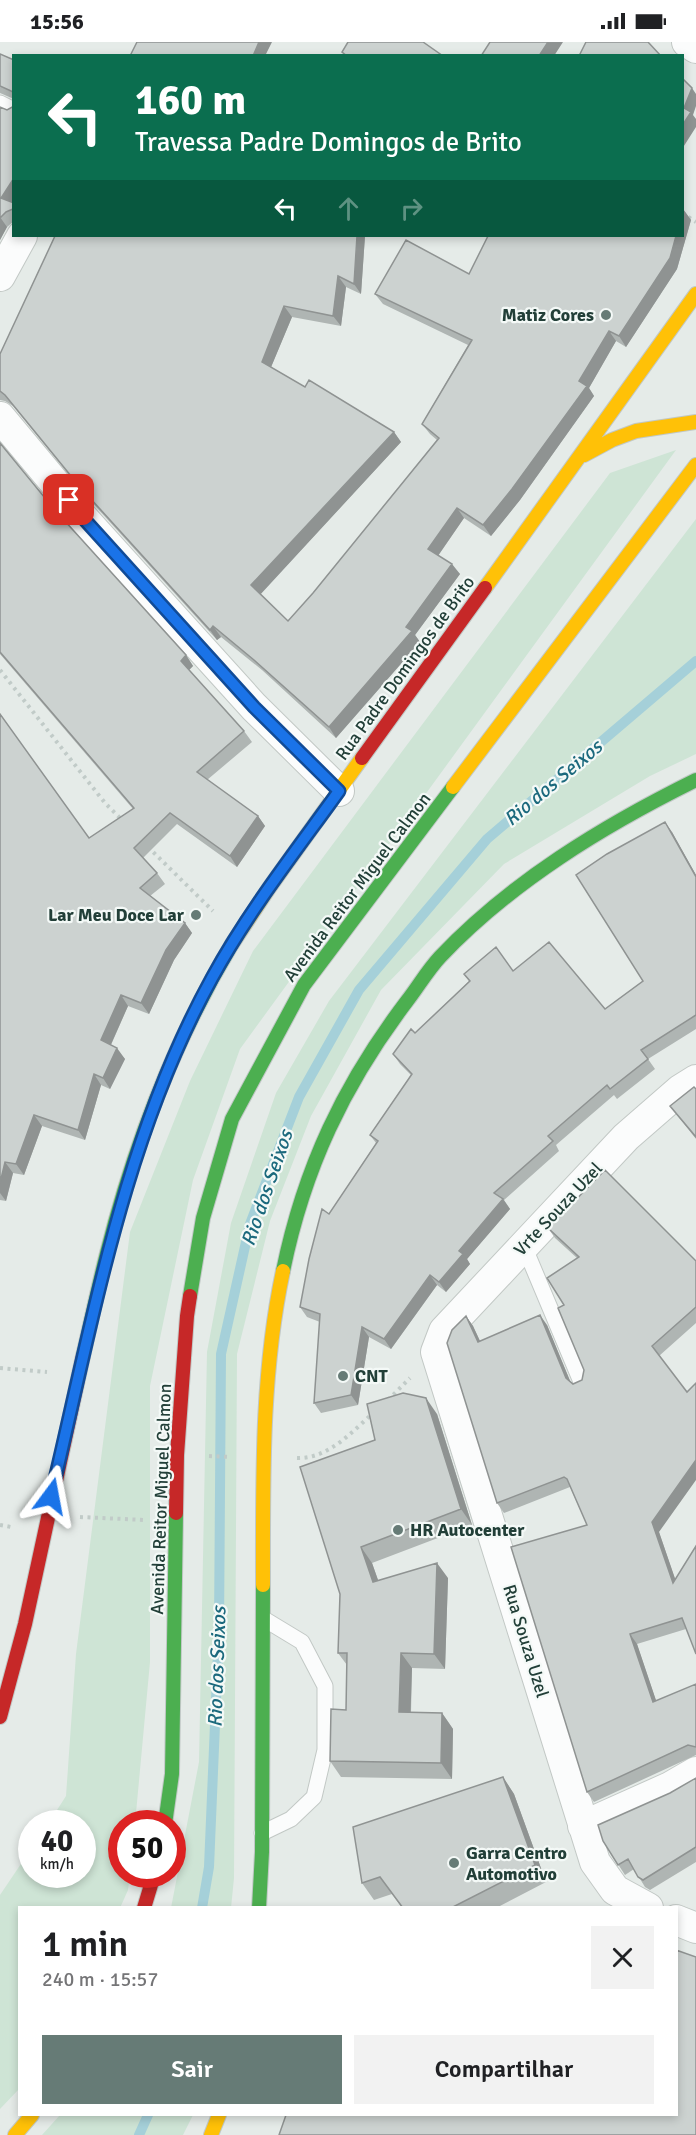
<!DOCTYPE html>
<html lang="pt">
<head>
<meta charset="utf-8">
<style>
  :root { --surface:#fff; --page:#f2f2f2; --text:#202124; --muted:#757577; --accent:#667b76 }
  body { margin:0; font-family:Signika,sans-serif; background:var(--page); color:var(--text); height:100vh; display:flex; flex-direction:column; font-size:22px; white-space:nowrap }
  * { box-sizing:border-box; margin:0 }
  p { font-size:20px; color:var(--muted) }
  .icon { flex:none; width:33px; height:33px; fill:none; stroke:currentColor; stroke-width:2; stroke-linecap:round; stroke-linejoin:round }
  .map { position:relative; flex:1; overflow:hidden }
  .drawer { position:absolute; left:18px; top:1864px; width:660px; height:210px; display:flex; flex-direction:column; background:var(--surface); border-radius:0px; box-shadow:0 3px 9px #0003 }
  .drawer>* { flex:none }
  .guide { position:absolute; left:12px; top:12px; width:672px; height:183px; border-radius:0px; box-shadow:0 3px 9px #0003; background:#0b6e4f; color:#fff; overflow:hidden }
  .speed { position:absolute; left:18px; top:1768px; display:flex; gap:12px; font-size:30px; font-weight:700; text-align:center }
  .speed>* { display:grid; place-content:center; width:78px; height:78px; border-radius:50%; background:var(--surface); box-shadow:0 3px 9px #0003; line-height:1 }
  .speed small { font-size:15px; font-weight:400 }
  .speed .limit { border:9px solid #d22; background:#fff; color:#111 }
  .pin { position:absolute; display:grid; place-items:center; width:51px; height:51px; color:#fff; margin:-26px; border-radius:12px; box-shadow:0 3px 9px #0006 }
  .me { position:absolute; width:66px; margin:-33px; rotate:13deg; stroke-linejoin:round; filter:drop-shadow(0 0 4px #0008) }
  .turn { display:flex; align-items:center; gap:21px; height:126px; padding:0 24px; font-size:27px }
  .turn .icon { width:78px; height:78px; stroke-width:2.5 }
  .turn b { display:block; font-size:42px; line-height:51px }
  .lanes { display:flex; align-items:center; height:57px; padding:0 24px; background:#0003; justify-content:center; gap:30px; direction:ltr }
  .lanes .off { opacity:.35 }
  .round { display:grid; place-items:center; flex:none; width:63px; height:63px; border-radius:0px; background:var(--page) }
  .summary { display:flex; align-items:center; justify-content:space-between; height:102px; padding:0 24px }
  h1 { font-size:36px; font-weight:600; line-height:45px }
  .button { display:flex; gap:12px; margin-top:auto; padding:12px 24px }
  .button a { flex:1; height:69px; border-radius:0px; background:var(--accent); color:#fff; font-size:24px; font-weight:600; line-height:69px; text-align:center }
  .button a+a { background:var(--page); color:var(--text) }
  .status { display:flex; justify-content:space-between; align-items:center; height:42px; padding:0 30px; background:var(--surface); direction:ltr }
  .status svg { height:16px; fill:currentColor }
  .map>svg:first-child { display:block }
</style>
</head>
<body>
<div class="status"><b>15:56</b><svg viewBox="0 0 49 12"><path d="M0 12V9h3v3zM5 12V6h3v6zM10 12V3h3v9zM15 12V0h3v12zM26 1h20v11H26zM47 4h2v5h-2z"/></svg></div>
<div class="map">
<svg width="696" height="2093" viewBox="0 0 696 2093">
  <rect width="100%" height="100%" fill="#e5ebe8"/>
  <path fill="#cee4d5" d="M676,408L240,1007L193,1138L150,1344V1620L135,1782H122V1833H130L128,1848L120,1866H20L19,2047L0,2067V1853L31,1807L32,1833H82V1782H48L66,1754L76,1612L130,1190L190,1039L253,909L610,431Z
    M696,477V712L650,734L504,822L381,948L311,1074L270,1179L237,1312L234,1836L231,1866H171L199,1720L207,1310L231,1181L276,1051L329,959Z
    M60,2073H193L183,2093H42Z"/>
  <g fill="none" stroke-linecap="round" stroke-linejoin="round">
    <path stroke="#a5d0d9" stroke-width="10" d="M202,1866L209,1825L219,1587L221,1312L250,1182L299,1055L359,948L487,797L696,619
      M139,2093L148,2073"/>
    <defs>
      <path id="lane" d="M0,61L14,68
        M524,1204L582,1342
        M262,1791L291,1777L314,1755L325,1708V1644L302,1600L264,1577"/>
      <path id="street" d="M687,0L696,6
        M0,234L22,194
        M0,375L69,458L74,466L254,665L339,749
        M583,1784L670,1745L696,1730
        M648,1866L615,1848L595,1820L436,1310L444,1289L626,1095L680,1048L696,1038
        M676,1878L696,1886"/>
      <path id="fast" d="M283,1229C304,1126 344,1042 407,959C418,945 427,929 440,915C511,840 603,784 696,738
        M190,1254L203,1176L232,1077L304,943L453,745
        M83,1314C91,1280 98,1246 107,1211C134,1104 175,997 232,902
        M165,1782L172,1732L176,1471
        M259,1866L262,1810L263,1543"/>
      <path id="slow" d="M584,413L612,398L636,389L696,380
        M485,546L696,252
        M453,745L696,423
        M232,902L269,846L362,716
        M263,1543C263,1438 261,1332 283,1229
        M15,2093L32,2073
        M211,2093L219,2073"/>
      <path id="jam" d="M362,716L485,546
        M176,1471L177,1413L187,1274L190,1254
        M0,1675L25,1582L83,1314
        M144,1866L154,1833"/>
    </defs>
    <use href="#lane" stroke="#c2c8c5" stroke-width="17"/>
    <use href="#street" stroke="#c2c8c5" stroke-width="32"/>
    <use href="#fast" stroke="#c1c8c6" stroke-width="16"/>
    <use href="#slow" stroke="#c1c8c6" stroke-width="16"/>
    <use href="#jam" stroke="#c1c8c6" stroke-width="16"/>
    <path stroke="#c1cbc8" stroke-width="4" stroke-dasharray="3 4.5" stroke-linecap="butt" d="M682,171L696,180
      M0,628L105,761L122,778
      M148,805L213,869
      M0,1326L47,1330
      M388,1358L410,1336
      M209,1414L231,1415
      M297,1416C328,1417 352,1390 373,1371
      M80,1475L145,1478
      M0,1483L11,1485"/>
    <use href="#lane" stroke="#fbfcfc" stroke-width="15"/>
    <use href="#street" stroke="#fbfcfc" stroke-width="30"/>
    <use href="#fast" stroke="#4caf50" stroke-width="14"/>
    <use href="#slow" stroke="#ffc107" stroke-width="14"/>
    <use href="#jam" stroke="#c62828" stroke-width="14"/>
  </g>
  <path fill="#afb5b3" d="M0,12L14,18V57L0,51Z
    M14,64V158L12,160L14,161V179L7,185L0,198V65L7,68Z
    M683,167L691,178L677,227L626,305L616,299L589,346L594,354L520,458L491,494L464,476L438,514L460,532L415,593L420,600L336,696L262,628L221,595L217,598L88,456L13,364L5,359L0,358V312L55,194H365L361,252L346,245L341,284L292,275L271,325L305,345L394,390L401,400L260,552L288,579L313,551L437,398L430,392L422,382L468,303L383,262L375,252L469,232Z
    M0,401L54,467L186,613L193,624L189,628L244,689L252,700L207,738L258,774L265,784L237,825L177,782L143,816L157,831L165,842L150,854L185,881L192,891L174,918L149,972L128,964L111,1003L125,1017L110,1047L101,1043L85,1098L42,1084L24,1133L13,1131L6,1159L0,1158V672L89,796L133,767L0,612Z
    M672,790L696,833V987L648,1017L655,1027L617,1057L614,1053L556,1103L559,1109L504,1158L510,1167L467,1217L470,1222L446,1250L437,1243L391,1307L369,1295L358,1363L321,1371L314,1361L320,1280L307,1275L300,1265L329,1172L376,1101L370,1093L411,1033L400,1022L393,1012L469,939L464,932L513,929L605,967L643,939Z
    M696,1047V1097L670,1064Z
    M548,1186L696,1219V1281L659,1314V1490L675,1537L686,1587L637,1602L656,1659L696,1642V1713L594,1760L587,1750V1483L570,1445L504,1471L497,1461L466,1274L473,1284L480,1299L547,1283L570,1339L573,1342L582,1338L584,1328L564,1263L577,1216L555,1196Z
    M437,1372L472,1483L372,1521L378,1538L448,1536L445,1627L412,1626L411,1671H442L453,1687L452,1737L341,1735L330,1719L346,1668L347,1623L338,1611L375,1398Z
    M503,1735L514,1752L546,1840L496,1866H402L392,1852L374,1858L362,1841Z
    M696,1736V1820L650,1848L645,1845L634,1827L625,1833L603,1799L670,1751Z"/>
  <path fill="#8f9392" d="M259,0H272L265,14H253Z
    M548,0H563L554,14H539Z
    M692,46L696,52V64L693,73L696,77V85L682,107V84L684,66Z
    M14,136V158L8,166L1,156Z
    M683,167L691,178L677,227L626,305L619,294L676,194H682V170Z
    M0,175L7,185L0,198Z
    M357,194H365L361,252L354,242Z
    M338,234L346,245L341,284L333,274Z
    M284,264L292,275L269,330L262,320Z
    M609,289L616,299L589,346L594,354L520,458L491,494L483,483L579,339Z
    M394,390L401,400L259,554L251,543Z
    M457,466L464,476L435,518L428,507Z
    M452,522L460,532L415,593L420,600L336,696L329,685L406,585Z
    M213,584L221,595L217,598L210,588Z
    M186,613L193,624L188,629L181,619Z
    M258,774L265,784L237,825L230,814Z
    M665,780L672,790L696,833V835Z
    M185,881L192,891L174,918L149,972L141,961L166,908Z
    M121,953L128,964L108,1009L101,998Z
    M117,1006L125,1017L110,1047L103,1036Z
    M94,1032L101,1043L85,1098L78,1088Z
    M34,1073L42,1084L24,1133L16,1122Z
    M5,1120L13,1131L6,1159L0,1151V1141Z
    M503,1157L510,1167L467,1217L470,1222L446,1250L439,1240L459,1209Z
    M430,1233L437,1243L391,1307L384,1297Z
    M540,1273L547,1283L573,1346L566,1336Z
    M466,1274L473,1284L485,1310L478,1300Z
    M362,1285L369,1295L358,1363L351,1353Z
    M426,1356L437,1372L472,1483L461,1467Z
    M696,1418V1438L659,1490L680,1551L673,1541L652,1480Z
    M361,1505L372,1521L384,1555L373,1540Z
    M437,1521L448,1536L445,1627L434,1612Z
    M630,1592L637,1602L660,1670L653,1660Z
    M401,1611L412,1626L410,1686L399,1670Z
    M442,1671L453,1687L452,1737L441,1721Z
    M503,1735L514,1752L546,1840L535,1823Z"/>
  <path fill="#ccd2d0" stroke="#8f9392" stroke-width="1.5" d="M137,0H259L253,14H130Z
    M348,0H423L443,14H347L342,10Z
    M490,0H548L539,14H481Z
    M586,0H648L661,14H579Z
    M0,12L14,18V51L11,49L0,44Z
    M682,36L692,46L684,66L691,70L682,84Z
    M14,64V136L1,156L14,161V165L13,167L6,170L0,176V65L7,68Z
    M55,194H357L354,242L338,234L333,274L284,264L262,320L305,345L309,338L394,390L251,543L288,579L313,551L439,396L422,382L472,298L375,252L406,198L469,232L488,194H676L670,216L619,294L609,289L579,339L587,344L512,447L483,483L457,466L428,507L452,522L406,585L412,589L329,685L254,618L213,584L210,588L80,445L5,353L0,349V312Z
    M0,401L54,467L186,613L181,619L244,689L197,730L258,774L230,814L170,771L134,806L157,831L140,846L185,881L166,908L141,961L121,953L101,998L117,1006L103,1036L94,1032L78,1088L34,1073L16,1122L5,1120L0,1141V672L89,796L134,766L0,610Z
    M665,780L696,835V973L641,1008L648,1017L610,1047L607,1043L548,1094L553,1099L494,1151L503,1157L459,1209L463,1212L439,1240L430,1233L384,1297L362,1285L351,1353L314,1361L320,1272L300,1265L309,1217L322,1167L329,1172L378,1099L370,1093L412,1032L393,1012L411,987L415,991L470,939L464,932L496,905L513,929L549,900L605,967L643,939L576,833L607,812Z
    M694,1045L696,1047V1095L670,1064Z
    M605,1128L696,1219V1265L652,1304L687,1350L696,1341V1418L652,1480L673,1541L696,1504V1612L682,1576L630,1592L653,1660L696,1642V1705L688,1703L587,1750L511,1505L587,1483L567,1437L564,1435L497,1461L447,1301L452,1288L466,1274L478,1300L540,1273L566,1336L573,1342L582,1338L584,1328L558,1266L564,1263L547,1236L579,1215L548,1186Z
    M403,1351L426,1356L461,1467L361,1505L373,1540L437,1521L434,1612L401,1611L399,1670L442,1671L441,1721L330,1719L331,1667L346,1668L347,1611H338L340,1552L300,1425L375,1398L367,1362Z
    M503,1735L535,1823L451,1866H403L380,1835L362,1841L353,1785Z
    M696,1736V1805L643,1838L638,1835L628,1817L618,1823L603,1799L598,1783L670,1751Z
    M676,1908L696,1915V2093H279L286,2073H676Z"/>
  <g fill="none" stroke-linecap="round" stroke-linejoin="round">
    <defs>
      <path id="route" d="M51,1454C93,1278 124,1096 212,936C248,870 295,810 339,749L254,665L74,466L69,458"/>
    </defs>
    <use href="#route" stroke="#114b97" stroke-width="15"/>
    <use href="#route" stroke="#1a73e8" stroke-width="10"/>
  </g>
  <g fill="#667b76" stroke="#f4f9f7" stroke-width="2">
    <circle cx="606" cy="273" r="6"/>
    <circle cx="196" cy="873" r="6"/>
    <circle cx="343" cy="1334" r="6"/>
    <circle cx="398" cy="1488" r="6"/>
    <circle cx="454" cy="1821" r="6"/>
  </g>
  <g text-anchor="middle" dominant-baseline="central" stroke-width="4.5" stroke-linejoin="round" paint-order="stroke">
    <g font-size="18" font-weight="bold" fill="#223f38" stroke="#f4f9f7" text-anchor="start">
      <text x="594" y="273" text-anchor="end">Matiz Cores</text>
      <text x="184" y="873" text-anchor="end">Lar Meu Doce Lar</text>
      <text x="355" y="1334">CNT</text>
      <text x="410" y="1488">HR Autocenter</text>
      <text x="466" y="1811">Garra Centro<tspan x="466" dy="21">Automotivo</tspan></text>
    </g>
    <g font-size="18" fill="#223f38" stroke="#f4f9f7">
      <text transform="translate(405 626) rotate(-54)">Rua Padre Domingos de Brito</text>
      <text transform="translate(357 845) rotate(-53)">Avenida Reitor Miguel Calmon</text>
      <text transform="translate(558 1167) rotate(-47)">Vrte Souza Uzel</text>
      <text transform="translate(161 1457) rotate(-88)">Avenida Reitor Miguel Calmon</text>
      <text transform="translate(526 1599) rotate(73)">Rua Souza Uzel</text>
    </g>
    <g font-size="20" font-style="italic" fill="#1b697d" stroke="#f4f9f7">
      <text transform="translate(553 741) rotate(-40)">Rio dos Seixos</text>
      <text transform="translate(267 1146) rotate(-71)">Rio dos Seixos</text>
      <text transform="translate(217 1625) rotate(-88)">Rio dos Seixos</text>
    </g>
  </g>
</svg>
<div class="speed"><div>40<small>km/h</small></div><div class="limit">50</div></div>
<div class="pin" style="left:69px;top:458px;background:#d93025"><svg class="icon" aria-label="arrive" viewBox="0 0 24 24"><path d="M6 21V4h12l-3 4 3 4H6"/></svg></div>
<svg class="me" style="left:51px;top:1454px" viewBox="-20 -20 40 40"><path d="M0-17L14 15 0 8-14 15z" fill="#1a73e8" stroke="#fff" stroke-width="4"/></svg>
<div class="guide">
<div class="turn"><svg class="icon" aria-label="left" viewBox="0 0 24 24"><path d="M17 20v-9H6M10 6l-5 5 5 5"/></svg><div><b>160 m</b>Travessa Padre Domingos de Brito</div></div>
<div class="lanes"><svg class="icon" aria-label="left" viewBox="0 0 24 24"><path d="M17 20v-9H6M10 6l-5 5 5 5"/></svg><svg class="icon off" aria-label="ahead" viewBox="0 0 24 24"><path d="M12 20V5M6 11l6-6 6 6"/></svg><svg class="icon off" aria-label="right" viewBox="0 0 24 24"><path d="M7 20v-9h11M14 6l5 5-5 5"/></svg></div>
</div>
<section class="drawer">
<div class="summary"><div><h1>1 min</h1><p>240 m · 15:57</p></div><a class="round"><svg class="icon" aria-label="close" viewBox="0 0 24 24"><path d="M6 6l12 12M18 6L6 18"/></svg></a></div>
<div class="button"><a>Sair</a><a>Compartilhar</a></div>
</section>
</div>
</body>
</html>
